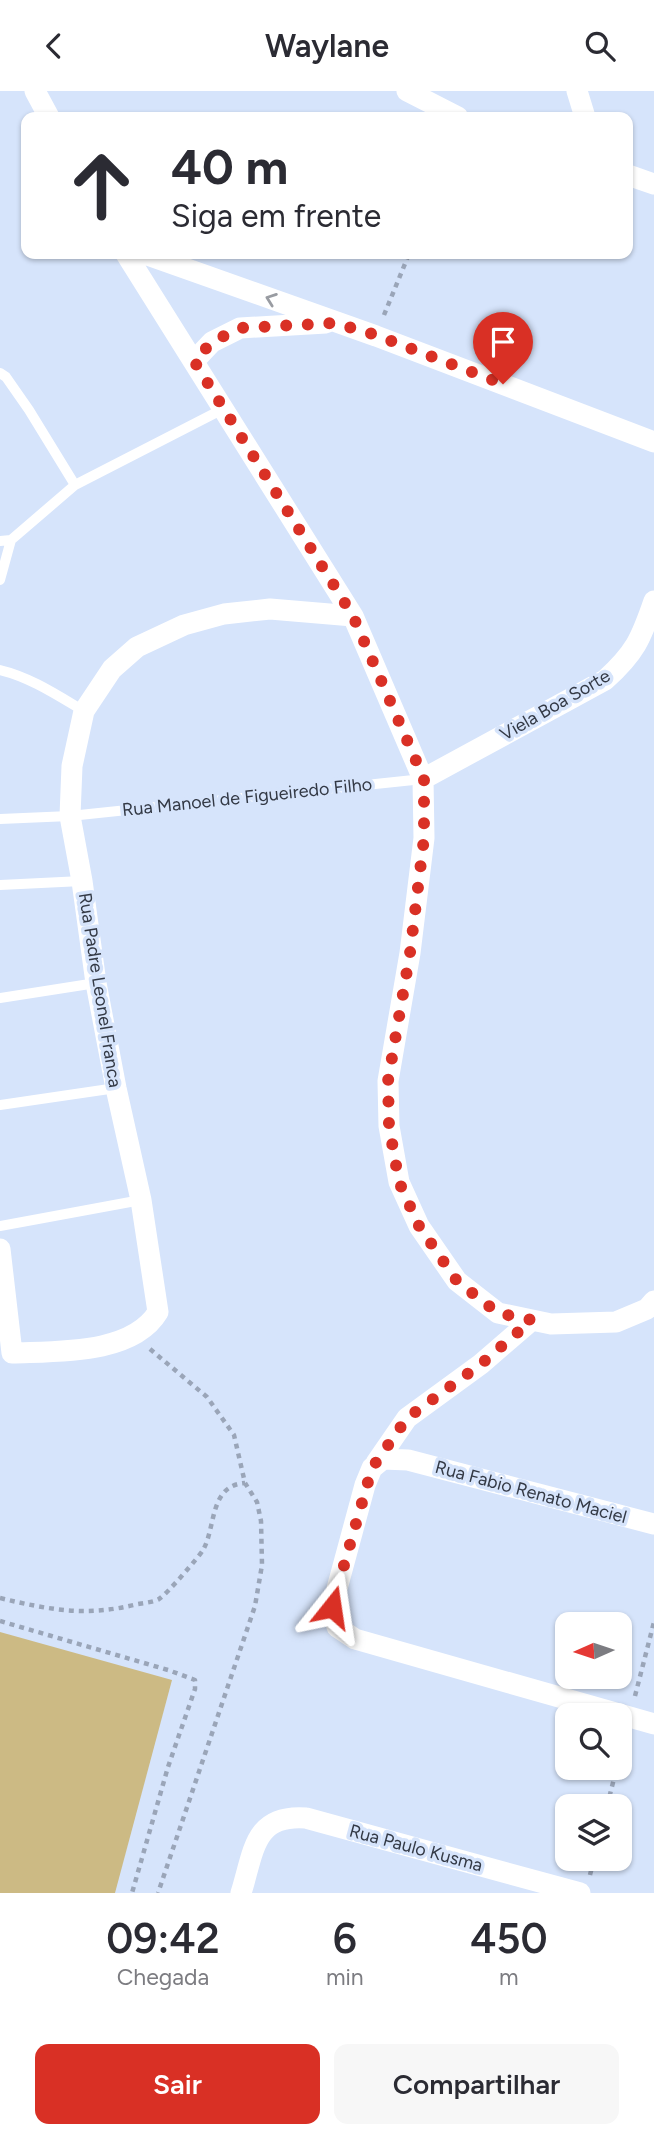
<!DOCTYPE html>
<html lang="pt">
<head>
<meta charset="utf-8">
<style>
  :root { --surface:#fff; --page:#f7f7f7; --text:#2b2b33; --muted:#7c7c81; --accent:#d93025 }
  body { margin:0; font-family:Figtree,sans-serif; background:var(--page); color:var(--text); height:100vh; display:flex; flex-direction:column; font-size:26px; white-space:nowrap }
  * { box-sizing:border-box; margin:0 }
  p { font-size:23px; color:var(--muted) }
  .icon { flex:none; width:38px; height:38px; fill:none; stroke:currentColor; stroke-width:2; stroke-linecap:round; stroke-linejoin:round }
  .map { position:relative; height:1802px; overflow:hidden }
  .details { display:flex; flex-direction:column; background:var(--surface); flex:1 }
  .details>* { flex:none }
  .banner { position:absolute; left:21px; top:21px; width:612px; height:147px; border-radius:14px; box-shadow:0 2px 5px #0004; background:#fff; color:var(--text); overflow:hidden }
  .needle { width:46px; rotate:267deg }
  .buttons { position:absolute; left:555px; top:1521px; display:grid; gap:14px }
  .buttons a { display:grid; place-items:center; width:77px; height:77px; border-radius:14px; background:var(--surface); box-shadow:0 2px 5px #0004; font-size:35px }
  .pin { position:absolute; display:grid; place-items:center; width:60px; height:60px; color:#fff; margin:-72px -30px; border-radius:50% 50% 50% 0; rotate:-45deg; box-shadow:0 0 7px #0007 }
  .pin .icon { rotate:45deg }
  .me { position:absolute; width:77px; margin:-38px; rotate:15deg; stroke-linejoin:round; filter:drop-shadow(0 0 5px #0008) }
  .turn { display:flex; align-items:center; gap:24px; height:147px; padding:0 35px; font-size:32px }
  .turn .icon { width:91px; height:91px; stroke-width:2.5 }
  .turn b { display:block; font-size:49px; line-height:60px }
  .eta { display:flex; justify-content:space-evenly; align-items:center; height:119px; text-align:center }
  .eta b { font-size:42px; font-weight:600; line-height:49px }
  .primary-button { display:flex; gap:14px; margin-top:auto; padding:14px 35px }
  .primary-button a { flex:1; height:80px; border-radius:14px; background:var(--accent); color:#fff; font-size:28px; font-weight:600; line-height:80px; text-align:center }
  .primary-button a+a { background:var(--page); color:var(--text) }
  header { display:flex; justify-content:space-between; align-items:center; height:91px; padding:0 35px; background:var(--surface); font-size:32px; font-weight:600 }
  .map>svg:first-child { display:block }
</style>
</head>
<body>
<header><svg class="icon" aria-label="back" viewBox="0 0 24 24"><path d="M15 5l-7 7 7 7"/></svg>Waylane<svg class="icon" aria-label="search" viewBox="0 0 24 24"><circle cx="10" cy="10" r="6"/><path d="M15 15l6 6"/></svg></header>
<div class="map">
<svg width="654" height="1802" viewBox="0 0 654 1802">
  <rect width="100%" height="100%" fill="#d6e4fb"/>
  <path fill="#ccba84" d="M0,1541L172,1589L115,1802H0Z"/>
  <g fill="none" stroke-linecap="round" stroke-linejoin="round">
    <path stroke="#9aa5b8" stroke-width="4.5" stroke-dasharray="5 5" stroke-linecap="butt" d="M384,224L409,163
      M150,1258L207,1306L234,1344L245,1392L257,1411L261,1430L262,1474L255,1515L158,1802
      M0,1507C50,1519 87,1526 138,1513C144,1512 154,1511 159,1508C166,1504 198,1467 203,1459C216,1437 209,1394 245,1392
      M0,1530L168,1579L195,1589V1598L168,1676L132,1802
      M635,1605L654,1531
      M620,1667L624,1648
      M607,1715L617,1676
      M590,1784L594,1768"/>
    <path stroke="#fff" stroke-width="10" d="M0,282L6,286L29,319L75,394
      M0,450L11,449L75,394L223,318
      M0,489L11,449
      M0,579C30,586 57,604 84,620
      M0,728L70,725L423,688
      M0,794L82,790
      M0,907L96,892
      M0,1014L116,997
      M0,1135L141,1109"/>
    <path stroke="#fff" stroke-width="21" d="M35,0L49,26
      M407,0L458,26
      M577,0L585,26
      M628,84L654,93
      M126,163L353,525L423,688L424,747L410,862L388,990L389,1035L399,1091L419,1135L457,1190L498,1222L551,1233L616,1231L647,1218L654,1210
      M145,163L376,245L654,351
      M194,270L212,251L240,237L326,232
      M423,688L605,589C635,562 641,548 654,510
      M0,1158L12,1262C56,1260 132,1264 158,1221L141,1109L116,997L96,892L82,790L70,725L72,675L84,620L112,578L137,556L184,534L224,523L270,518L353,525
      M376,1372L407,1327L481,1273L532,1229
      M654,1433L408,1369L383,1368L372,1377L365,1394L332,1516L337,1536L355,1548L654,1633
      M241,1802C254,1761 253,1723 306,1727L580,1802"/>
  </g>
  <defs><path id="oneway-chevron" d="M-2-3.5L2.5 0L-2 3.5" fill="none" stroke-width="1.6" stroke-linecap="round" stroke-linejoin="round" transform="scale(1.75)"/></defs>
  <use stroke="#999ca2" href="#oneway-chevron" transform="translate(271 208) rotate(-160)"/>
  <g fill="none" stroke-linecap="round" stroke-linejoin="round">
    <path stroke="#d93025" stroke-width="12" stroke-dasharray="0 21.6" d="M332,1516L372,1377L407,1327L481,1273L532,1229L498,1222L457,1190L419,1135L399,1091L389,1035L388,990L410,862L424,747V688L353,525L194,270L212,251L240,237L335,232L376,244L503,293"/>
  </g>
  <g text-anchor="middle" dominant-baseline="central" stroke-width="7" stroke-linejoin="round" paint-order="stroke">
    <g font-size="18" fill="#333945" stroke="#d6e4fb">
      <text transform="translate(555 614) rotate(-30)">Viela Boa Sorte</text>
      <text transform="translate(247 706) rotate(-6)">Rua Manoel de Figueiredo Filho</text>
      <text transform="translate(100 899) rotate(81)">Rua Padre Leonel Franca</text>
      <text transform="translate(531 1401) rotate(15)">Rua Fabio Renato Maciel</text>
      <text transform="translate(416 1757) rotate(15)">Rua Paulo Kusma</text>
    </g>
  </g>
</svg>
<div class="buttons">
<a><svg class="needle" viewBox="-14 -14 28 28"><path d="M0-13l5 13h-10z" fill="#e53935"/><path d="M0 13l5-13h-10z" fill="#7c7c81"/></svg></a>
<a><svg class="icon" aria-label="search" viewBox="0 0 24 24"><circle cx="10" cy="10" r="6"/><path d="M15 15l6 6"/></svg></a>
<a><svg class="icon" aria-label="layers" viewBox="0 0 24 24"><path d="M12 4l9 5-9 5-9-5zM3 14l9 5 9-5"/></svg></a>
</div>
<div class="pin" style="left:503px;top:293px;background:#d93025"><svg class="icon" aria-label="arrive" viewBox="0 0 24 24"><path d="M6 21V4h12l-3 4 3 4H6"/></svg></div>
<svg class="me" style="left:332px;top:1516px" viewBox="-20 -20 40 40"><path d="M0-17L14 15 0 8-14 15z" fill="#d93025" stroke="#fff" stroke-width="4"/></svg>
<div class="banner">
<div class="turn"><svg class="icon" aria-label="ahead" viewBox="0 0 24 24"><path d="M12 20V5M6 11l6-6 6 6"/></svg><div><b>40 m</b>Siga em frente</div></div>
</div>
</div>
<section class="details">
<div class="eta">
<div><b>09:42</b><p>Chegada</p></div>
<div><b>6</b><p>min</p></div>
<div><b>450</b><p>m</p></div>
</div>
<div class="primary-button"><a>Sair</a><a>Compartilhar</a></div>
</section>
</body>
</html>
